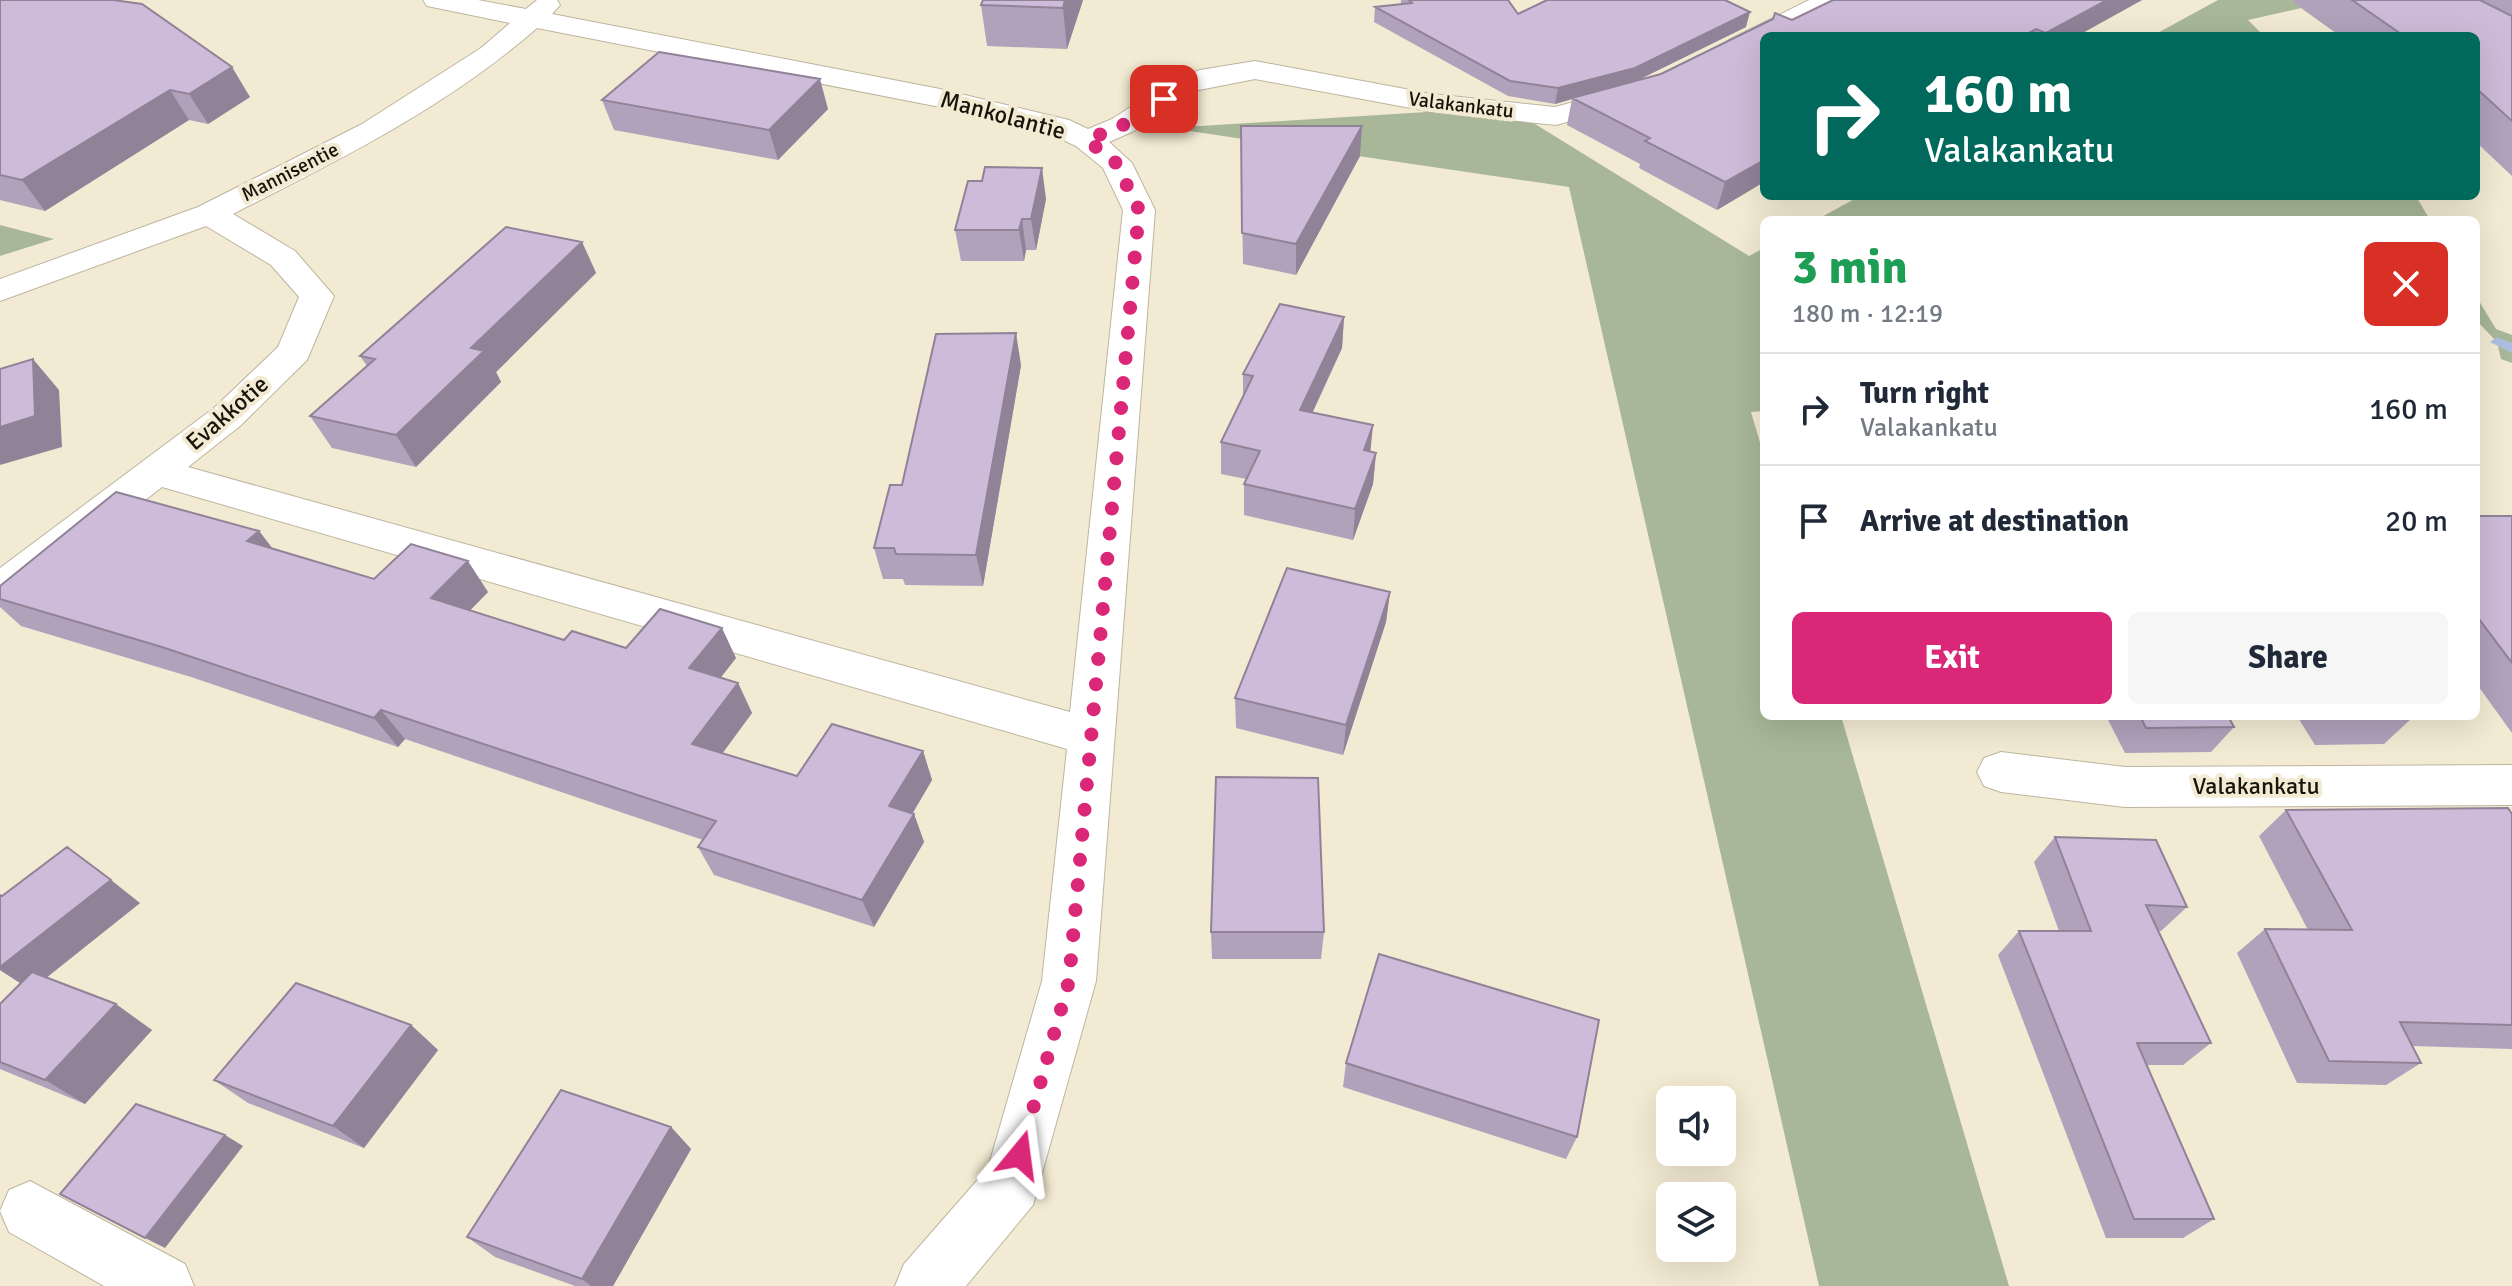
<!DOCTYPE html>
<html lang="en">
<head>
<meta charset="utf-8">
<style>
  :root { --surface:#fff; --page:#f6f6f7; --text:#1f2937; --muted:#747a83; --line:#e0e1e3; --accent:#db2777 }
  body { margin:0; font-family:Signika,sans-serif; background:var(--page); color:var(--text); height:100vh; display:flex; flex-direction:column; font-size:30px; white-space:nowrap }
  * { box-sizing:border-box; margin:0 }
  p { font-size:26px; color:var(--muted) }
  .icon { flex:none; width:44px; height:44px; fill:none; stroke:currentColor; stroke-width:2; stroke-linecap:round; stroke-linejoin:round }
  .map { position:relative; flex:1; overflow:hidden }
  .side { position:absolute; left:1760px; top:216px; width:720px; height:504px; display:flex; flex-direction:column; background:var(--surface); border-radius:12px; box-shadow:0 8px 32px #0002 }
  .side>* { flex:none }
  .hud { position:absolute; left:1760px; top:32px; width:720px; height:168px; border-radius:12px; box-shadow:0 8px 32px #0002; background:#00695c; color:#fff; overflow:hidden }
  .fabs { position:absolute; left:1656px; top:1086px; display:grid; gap:16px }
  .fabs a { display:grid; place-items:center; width:80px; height:80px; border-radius:12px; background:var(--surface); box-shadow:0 8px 32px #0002; font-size:40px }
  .pin { position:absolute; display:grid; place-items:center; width:68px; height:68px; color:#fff; margin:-34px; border-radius:16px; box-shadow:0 4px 12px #0006 }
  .me { position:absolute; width:88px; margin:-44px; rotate:16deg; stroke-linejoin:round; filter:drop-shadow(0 0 6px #0008) }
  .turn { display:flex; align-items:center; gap:28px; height:168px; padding:0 32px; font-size:36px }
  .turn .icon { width:104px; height:104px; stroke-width:2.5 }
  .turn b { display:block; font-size:56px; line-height:68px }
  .round { display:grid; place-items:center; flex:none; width:84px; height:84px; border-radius:12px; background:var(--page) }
  .summary { display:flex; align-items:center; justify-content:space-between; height:136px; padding:0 32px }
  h1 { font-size:48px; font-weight:700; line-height:60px; color:#1e9e55 }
  .primary-button { display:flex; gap:16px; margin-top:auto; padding:16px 32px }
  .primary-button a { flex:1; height:92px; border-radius:12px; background:var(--accent); color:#fff; font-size:32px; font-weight:700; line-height:92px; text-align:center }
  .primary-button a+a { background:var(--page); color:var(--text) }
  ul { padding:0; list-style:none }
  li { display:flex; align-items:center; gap:24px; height:112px; padding:0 32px; border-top:2px solid var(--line) }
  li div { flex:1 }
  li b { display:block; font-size:30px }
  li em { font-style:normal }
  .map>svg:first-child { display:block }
</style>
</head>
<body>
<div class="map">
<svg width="2512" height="1286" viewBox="0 0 2512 1286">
  <rect width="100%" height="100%" fill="#f3ead3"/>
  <path fill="#a7b798" d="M2218,0H2337L2248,20L2264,36H2152Z
    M1523,106L1535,124L1749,256L1764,248V411L1751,412L1764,456V716H1841L2009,1286H1819L1569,187L1169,128Z
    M1860,196H2416L2430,220H1816Z
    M0,225L54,239L0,256Z
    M2476,296L2496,329L2512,335V363L2501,359L2497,342L2476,320Z"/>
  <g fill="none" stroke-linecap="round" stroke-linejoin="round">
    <path fill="#acbfdc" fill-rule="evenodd" d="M2497,337L2512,343V353L2490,342Z"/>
    <defs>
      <path id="minor" d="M423,0H478L526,9L537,0H557L560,5L552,14L940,89L1069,120L1088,129L1112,119L1174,79L1200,70L1255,61L1432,94L1555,107L1629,87L1639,90L1644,96L1639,102L1556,125L1432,112L1255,79L1194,91L1134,131L1109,142L1132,163L1155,210L1096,981L1033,1205L966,1286H895L904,1264L988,1168L1042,981L1067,749L162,487L15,601L0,606V568L214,408L278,347L299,297L271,265L206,226L0,301V279L198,207L362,124L481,48L510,23L427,6ZM537,28L940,107L1048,133L1076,146L1103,168L1123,210L1070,712L188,467L240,426L307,360L334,296L295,251L233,214C339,160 447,107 537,28Z
        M1809,0H1843L1839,6L1780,36H1764V44C1752,51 1743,55 1729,52L1725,46L1729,40Z
        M2001,752L2125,767L2512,765V805L2125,807L2001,792L1984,786L1977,772L1984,758Z
        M30,1181L185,1264L194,1286H104L9,1232L0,1211L9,1190Z"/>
    </defs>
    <use href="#minor" stroke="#beb59f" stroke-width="2"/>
    <use href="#minor" fill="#fff" fill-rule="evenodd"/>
  </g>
  <path fill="#b1a1bb" d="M0,0L250,97L208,124L189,120L45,211L0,200Z
    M1083,0L1067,49L987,46L981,5Z
    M1401,0H1508L1518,14L1746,27L1640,79L1661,74L1792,20L2142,0L2077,36H1764V182L1717,210L1639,168L1640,164L1567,125L1572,99L1555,104L1508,96L1374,22L1375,7L1401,5Z
    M2295,0H2512V176L2476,142V36H2340L2294,3Z
    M602,100L828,109L778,160L614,130Z
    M1241,126L1360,156L1296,275L1243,264Z
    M982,181L1046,199L1036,250H1026L1024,261H961L955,230Z
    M582,242L596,273L496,372L501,382L416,467L332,448L310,416L367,366L360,356Z
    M1344,317L1342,348L1313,412L1371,452L1376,453L1373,484L1353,540L1244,515V484L1246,479L1221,474V442L1243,396V374Z
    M1021,365L983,586L905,585L903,579H883L874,548Z
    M2476,516H2512V733L2476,683Z
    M259,531L272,548L374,579L488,592L470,610L564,640L626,648L736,658L720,678L738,683L752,713L722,754L797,776L923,751L932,780L913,813L914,814L924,842L874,927L714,875L698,847L703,840L405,739L398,747L191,677L21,626L0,607V586Z
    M1390,592L1386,622L1343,755L1236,728L1235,698Z
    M2106,716H2228L2234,727L2211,752L2125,753Z
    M2297,716H2413V717L2384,744L2315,745Z
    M2286,810L2512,814V1049L2412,1046L2421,1063L2386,1085L2297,1083L2237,953L2265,929L2308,930L2259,836Z
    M2055,837L2187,907L2161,931H2158L2211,1043L2183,1065H2147L2214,1219L2183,1238H2106L1998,955L2019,931H2059L2034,862Z
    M0,895L140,903L47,977L152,1030L85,1104L0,1069V1004L20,983L0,970Z
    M1211,932H1324L1321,959H1212Z
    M411,1025L438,1050L364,1148L248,1103L214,1080Z
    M1346,1063L1577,1137L1566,1159L1343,1087Z
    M671,1127L691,1149L613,1286H575L495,1257L467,1237Z"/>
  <path fill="#908398" d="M1065,0H1083L1067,49L1063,8Z
    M2107,0H2142L2077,36H2045L2046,33Z
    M1750,12L1746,27L1632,83L1572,98V99L1555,104L1558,88Z
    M2036,29L2032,36H2023Z
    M232,67L250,97L208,124L189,94Z
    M820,79L828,109L778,160L769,130Z
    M170,90L189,120L45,211L22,180Z
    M1362,126L1360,156L1296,275V244Z
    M1764,160V182L1717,210L1725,182Z
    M1042,168L1046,199L1036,250L1031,219Z
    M1022,219L1026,250L1024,261L1019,230Z
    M582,242L596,273L496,372L501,382L416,467L396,435L471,348Z
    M1344,317L1342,348L1299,441L1300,410Z
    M1016,333L1021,365L983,586L976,555Z
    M33,359L59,390L62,447L0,465V427Z
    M1373,425L1370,456L1364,450Z
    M1376,453L1373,484L1353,540L1355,509Z
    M259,531L283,562L247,541Z
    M468,561L488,592L452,629L431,598Z
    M1390,592L1386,622L1343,755L1346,725Z
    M722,628L736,658L704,699L689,668Z
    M738,683L752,713L707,774L692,744Z
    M381,710L405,739L398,747L374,718Z
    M923,751L932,780L900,834L889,806Z
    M914,814L924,842L874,927L862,900Z
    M111,880L140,903L31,990L0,970V967Z
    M116,1004L152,1030L85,1104L45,1080Z
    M411,1025L438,1050L364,1148L333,1126Z
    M671,1127L691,1149L613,1286H591L582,1279Z
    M225,1135L243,1146L165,1248L145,1238Z"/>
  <path fill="#cebbd9" stroke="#908398" stroke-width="2" d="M0,0H113L142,4L232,67L189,94L170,90L22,180L0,175Z
    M983,0H1065L1063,8L981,5Z
    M1409,0H1508L1518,14L1547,0H1725L1750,12L1635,68L1558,88L1510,81L1375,7L1412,3Z
    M1833,0H2107L2046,33L2036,29L2023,36H1764V160L1725,182L1645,141L1650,138L1572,98L1661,74L1773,19L1775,13L1792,20Z
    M2352,0H2480L2512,16V121L2476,88V36H2404Z
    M659,52L820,79L769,130L602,100Z
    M1241,126H1362L1296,244L1242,233Z
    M985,167L1042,168L1031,219H1022L1019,230H955L968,181H982Z
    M506,227L582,242L471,348L484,351L396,435L310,416L375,359L360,356Z
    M1280,304L1344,317L1300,410L1373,425L1364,450L1376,453L1355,509L1244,484L1260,451L1221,442L1253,376L1243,374Z
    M1016,333L976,555L896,554L894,548H874L890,485H902L936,334Z
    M33,359L35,416L0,427V369Z
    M116,492L259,531L247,541L374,579L411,544L468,561L431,598L564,640L572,631L626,648L660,609L722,628L689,668L738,683L692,744L797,776L832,724L923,751L889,806L914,814L862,900L698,847L716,821L381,710L374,718L162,647L0,599V586Z
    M2476,516H2512V663L2476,615Z
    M1287,568L1390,592L1346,725L1235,698Z
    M2140,716H2228L2234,727L2146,728Z
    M2341,716H2413V717L2342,718Z
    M1216,777L1318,778L1324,932H1211Z
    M2508,808L2512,814V1025L2400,1022L2421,1063L2329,1061L2265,929L2352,930L2286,810Z
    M2055,837L2156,840L2187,907L2146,905L2211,1043H2137L2214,1219H2134L2019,931H2091Z
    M67,847L111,880L0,967V895L2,896Z
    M1379,954L1599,1020L1577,1137L1346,1063Z
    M32,972L116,1004L45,1080L0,1062V1004Z
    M296,983L411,1025L333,1126L214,1080Z
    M561,1090L671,1127L582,1279L467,1237Z
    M136,1104L225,1135L145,1238L60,1194Z"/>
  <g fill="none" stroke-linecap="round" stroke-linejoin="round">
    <path stroke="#db2777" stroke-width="14" stroke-dasharray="0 25.2" d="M1020,1155L1069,981L1139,210L1116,163L1087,140L1123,125L1164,99"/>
  </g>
  <g text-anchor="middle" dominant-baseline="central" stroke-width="8" stroke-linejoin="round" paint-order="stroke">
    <g font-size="20" fill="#17140c" stroke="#f3ead3">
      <text transform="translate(1461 105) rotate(7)">Valakankatu</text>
      <text transform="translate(290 172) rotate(-27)">Mannisentie</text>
    </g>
    <g font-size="24" fill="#17140c" stroke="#f3ead3">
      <text transform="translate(1003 115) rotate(15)">Mankolantie</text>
      <text transform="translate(227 413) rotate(-41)">Evakkotie</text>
      <text x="2256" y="786">Valakankatu</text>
    </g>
  </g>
</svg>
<div class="fabs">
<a><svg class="icon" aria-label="sound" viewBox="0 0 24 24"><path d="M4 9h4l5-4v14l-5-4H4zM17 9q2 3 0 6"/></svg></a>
<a><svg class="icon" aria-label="layers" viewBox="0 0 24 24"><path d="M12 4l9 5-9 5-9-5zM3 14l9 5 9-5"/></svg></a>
</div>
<div class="pin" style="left:1164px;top:99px;background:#d93025"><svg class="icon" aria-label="arrive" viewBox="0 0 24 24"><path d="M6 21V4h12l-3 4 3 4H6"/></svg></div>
<svg class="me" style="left:1020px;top:1155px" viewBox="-20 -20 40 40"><path d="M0-17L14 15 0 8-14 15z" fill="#db2777" stroke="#fff" stroke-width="4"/></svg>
<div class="hud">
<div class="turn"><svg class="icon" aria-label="right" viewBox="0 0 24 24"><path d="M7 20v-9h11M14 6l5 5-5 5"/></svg><div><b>160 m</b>Valakankatu</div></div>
</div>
<section class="side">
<div class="summary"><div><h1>3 min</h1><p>180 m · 12:19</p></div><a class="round" style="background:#d93025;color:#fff"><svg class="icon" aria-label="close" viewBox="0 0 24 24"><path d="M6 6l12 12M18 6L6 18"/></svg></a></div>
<ul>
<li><svg class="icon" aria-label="right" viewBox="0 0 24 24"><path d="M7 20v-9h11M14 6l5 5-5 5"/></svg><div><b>Turn right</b><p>Valakankatu</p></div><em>160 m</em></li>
<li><svg class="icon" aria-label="arrive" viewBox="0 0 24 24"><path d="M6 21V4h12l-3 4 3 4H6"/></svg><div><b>Arrive at destination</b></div><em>20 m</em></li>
</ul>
<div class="primary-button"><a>Exit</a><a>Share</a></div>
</section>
</div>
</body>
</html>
